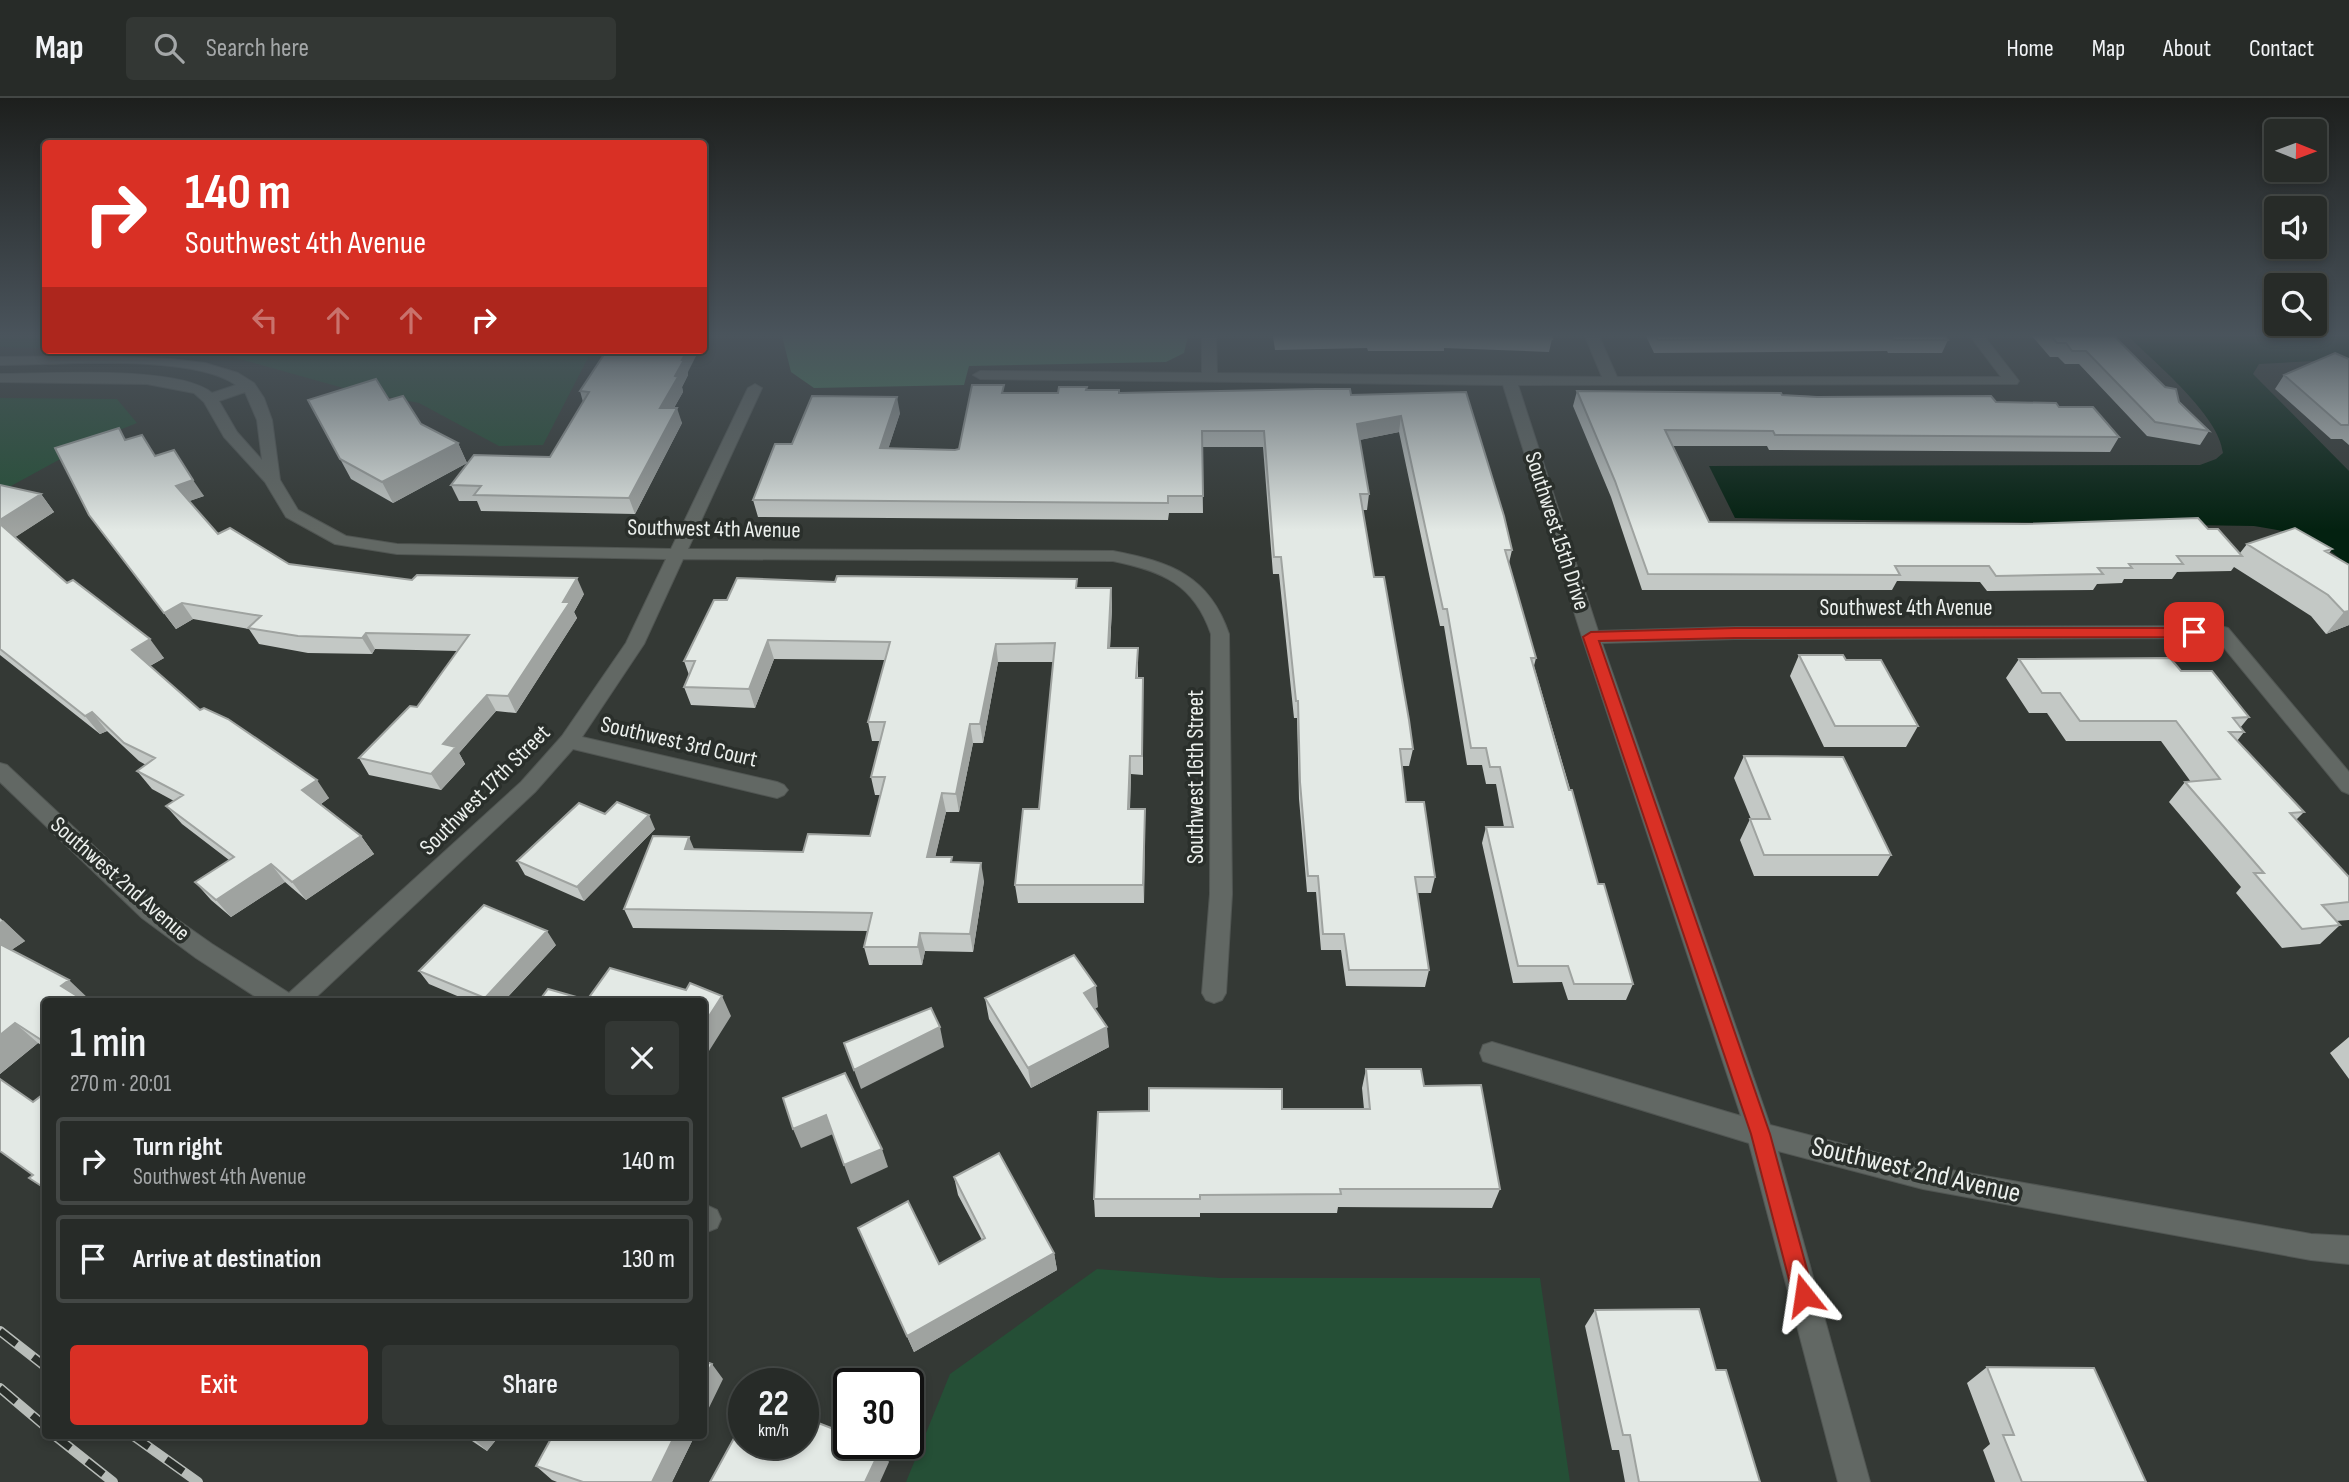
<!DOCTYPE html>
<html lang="en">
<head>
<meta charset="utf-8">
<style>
  :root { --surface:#272b28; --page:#333734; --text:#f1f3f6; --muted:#a4a7a8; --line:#434745; --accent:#d93025 }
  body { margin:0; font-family:"Sofia Sans Condensed",sans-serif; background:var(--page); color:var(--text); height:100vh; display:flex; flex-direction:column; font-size:26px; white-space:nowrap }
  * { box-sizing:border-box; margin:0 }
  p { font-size:23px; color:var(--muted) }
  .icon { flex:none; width:38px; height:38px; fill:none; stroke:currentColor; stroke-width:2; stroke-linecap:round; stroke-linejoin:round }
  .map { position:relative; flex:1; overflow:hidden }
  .panel { position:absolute; left:42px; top:900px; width:665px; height:441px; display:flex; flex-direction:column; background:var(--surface); border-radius:7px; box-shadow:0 4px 10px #0003,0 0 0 2px var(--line) }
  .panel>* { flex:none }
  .banner { position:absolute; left:42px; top:42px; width:665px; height:214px; border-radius:7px; box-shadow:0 4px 10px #0003,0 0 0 2px var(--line); background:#d93025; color:#fff; overflow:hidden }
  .needle { width:46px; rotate:91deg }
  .controls { position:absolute; left:2264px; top:21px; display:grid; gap:14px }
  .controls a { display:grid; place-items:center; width:63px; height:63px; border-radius:7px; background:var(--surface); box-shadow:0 4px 10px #0003,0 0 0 2px var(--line); font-size:35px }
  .speed { position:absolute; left:728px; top:1270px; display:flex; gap:14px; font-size:35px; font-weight:700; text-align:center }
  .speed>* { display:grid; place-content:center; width:91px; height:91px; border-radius:50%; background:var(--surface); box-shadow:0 4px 10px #0003,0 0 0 2px var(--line); line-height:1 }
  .speed small { font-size:18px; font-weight:400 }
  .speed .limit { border:4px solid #111; border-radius:10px; background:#fff; color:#111 }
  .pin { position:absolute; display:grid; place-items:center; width:60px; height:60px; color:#fff; margin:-30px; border-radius:14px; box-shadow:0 4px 10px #0006 }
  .me { position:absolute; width:77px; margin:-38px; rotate:345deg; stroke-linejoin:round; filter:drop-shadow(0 0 5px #0008) }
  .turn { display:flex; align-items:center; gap:24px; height:147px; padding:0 28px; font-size:32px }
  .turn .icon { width:91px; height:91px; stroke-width:2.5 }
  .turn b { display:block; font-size:49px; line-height:60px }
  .lanes { display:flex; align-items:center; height:66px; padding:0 28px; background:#0003; justify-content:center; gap:35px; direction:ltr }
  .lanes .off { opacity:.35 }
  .round { display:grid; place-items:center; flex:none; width:74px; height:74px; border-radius:7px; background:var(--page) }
  .headline { display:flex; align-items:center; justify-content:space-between; height:119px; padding:0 28px }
  h1 { font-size:42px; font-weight:600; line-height:52px }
  .cta { display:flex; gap:14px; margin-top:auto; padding:14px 28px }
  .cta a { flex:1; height:80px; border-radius:7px; background:var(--accent); color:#fff; font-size:28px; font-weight:600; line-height:80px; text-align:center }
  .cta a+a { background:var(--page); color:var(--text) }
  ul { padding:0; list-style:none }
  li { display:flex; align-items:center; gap:21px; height:88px; margin:0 14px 10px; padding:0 14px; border:4px solid var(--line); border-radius:7px }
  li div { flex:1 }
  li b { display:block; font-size:26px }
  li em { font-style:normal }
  header { display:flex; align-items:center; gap:42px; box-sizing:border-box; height:98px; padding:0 35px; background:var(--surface); border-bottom:2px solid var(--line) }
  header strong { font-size:33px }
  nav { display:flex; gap:38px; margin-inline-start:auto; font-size:24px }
  .search { width:490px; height:63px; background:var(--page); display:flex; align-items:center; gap:18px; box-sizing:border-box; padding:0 24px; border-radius:7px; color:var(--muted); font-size:26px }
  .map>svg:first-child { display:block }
</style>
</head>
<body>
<header>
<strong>Map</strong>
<div class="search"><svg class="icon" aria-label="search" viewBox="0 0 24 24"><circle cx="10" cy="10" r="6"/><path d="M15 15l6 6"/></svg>Search here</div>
<nav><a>Home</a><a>Map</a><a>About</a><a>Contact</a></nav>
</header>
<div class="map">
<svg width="2349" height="1384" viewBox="0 0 2349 1384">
  <rect width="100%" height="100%" fill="#343935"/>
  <path fill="#254f36" d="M0,238H45V250L0,249Z
    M150,252H592L543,347L499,348L419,305L347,291L211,253Z
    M0,300L117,301L137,325L97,341L0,394Z
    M1097,1171L1220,1180H1540L1570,1384H906L950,1276Z"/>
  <path fill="#447d5a" d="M782,238H1188L1184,255L1166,264L969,268L964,287L814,290L791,274Z"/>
  <path fill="#032110" d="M2128,238H2349V261L2259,266L2253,276L2349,373V469C2321,440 2293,434 2254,428L1735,420L1709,368L2200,367L2216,361L2223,355C2219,317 2156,266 2128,238Z"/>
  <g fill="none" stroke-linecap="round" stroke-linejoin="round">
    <defs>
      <path id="street" d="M1202,238H1216L1217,275L1602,279L1585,238H1599L1617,279H2001L1970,238H1984L2019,283L2017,286L1518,287L1598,533L1735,529L2221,528L2228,530L2349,674V696L2342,693L2216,540L1735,541L1602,545L1770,1027L1923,1067L2311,1136L2349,1138V1166L2311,1162L1923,1091L1778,1053L1870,1384H1838L1749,1045L1492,966L1483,963L1480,955L1483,947L1492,944L1741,1018L1582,539L1503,287L980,281L973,277L980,273L1202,275Z
        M94,258L171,261L205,265L238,275L254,285L264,300L272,322L280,382L298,412L346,438L397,446L671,451L748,290L755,286L762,290L688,451L1113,453C1170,464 1209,477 1229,536L1232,796L1226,895L1222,902L1214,905L1206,902L1202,895L1210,796L1211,536C1194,486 1162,473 1113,463L683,461L644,546L582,639L777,684L784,687L788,692L784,697L777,700L573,651L535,694L312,903H262L196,860L142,820L0,684V665L7,667L158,808L212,846L289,895L521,684L562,638L626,545L666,461L397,456L335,446L286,419L265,384L224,339L204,304L194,295L147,286L0,284V276C48,276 178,267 212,295L236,287C191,255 57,267 0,267V259ZM245,294L257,322L262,362L237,334L219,303Z
        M704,1106L717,1112L721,1121L717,1130L707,1134L704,1133Z"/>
    </defs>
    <use href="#street" stroke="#515653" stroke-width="2"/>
    <use href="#street" fill="#626864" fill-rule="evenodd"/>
    <defs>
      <path id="rail" d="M0,1233L46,1269
        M0,1290L46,1329
        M54,1337L113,1384
        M132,1337L198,1384"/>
    </defs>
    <use href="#rail" stroke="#b8bdb9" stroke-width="10"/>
    <use href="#rail" stroke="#2a2f2b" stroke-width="7" stroke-dasharray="21" stroke-linecap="butt"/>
  </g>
  <path fill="#c3c8c5" d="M1273,238H1551L1552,241L1549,254L1444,250V253H1368L1367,250L1275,252Z
    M1646,238H1945L1948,242L1942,255H1888L1887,253L1654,255Z
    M2032,238H2114L2209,333L2200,347L2147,338L2079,266H2065L2058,259H2050Z
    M2349,261V347L2342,341H2331L2275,291L2284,277Z
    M688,274V277L682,289L683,294L674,310L682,325L635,416L481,413L477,403H459L451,387L550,359L583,304L580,293Z
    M1087,292L1119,295L1351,297L1466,294L1512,452L1509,465L1536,560L1534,568L1598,786L1633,886L1626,902H1568L1562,884L1513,885L1482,745L1486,729H1504L1496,686H1486L1482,667H1467L1444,528H1440L1399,334L1359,342L1369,396L1367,412H1363L1374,479L1413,651L1409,668H1402L1406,704L1435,779L1431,795H1417L1429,872L1425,889L1346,888L1341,852H1321L1316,794H1307L1299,701L1297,620H1294L1279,476H1273L1263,349H1202L1203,415H1169L1168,422L758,419L753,402L792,346L900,315L888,351L955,352L959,351L1005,295H1058Z
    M1577,293L1782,297L1996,304L2059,309L2119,339L2110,354L1769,352L1767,348H1673L1709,424L2208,431L2240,455L2247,446L2332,451L2329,455L2349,467V527L2326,536L2311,518L2234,469L2231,473L2177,474L2172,481H2124L2122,485L2097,486L2093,492L1987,493L1980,484L1897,483L1892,492H1642L1611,399L1573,308Z
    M308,302H389L421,326L458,345L467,365L393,405L351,381Z
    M127,342L155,358L204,398L189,403L218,436L289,466L412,482L584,496L574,514L577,520L516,615L496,613L459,655L465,666L441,692L369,677L359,660L417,609L458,553L375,551L372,556L308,555L259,546L249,531L193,521L176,531L89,417Z
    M0,387L41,396L54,414L15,439L67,485L164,560L150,568L200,612L329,700L321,706L361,738L374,756L306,802L285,784L231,819L211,802L195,784L229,762L182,726L166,708L174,703L152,691L137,673L146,667L139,663L107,633L100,636L0,557Z
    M835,484L1111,490L1112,509L1110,550H1138V580H1143V677L1131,676L1130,711H1145L1144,805H1018L1015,787L1039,711L1053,564H998L983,645H973L959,714H946L935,759L953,765L984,783L973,854L925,853L922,867H869L864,849L868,833L633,830L624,811L694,751L803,754L870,738L881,697H875L871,679L880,643H872L868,624L885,562L774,561L755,610L691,607L684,589L689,577L684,563L727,502Z
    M1799,557L1846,562L1918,628L1906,649H1824L1790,578Z
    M2019,561L2181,573L2249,619L2240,630L2244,634L2237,643L2304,714L2296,722L2349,779V822L2336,823L2340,827L2320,846L2282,850L2236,795L2241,789L2169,704L2185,684H2191L2161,643H2066L2047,615H2029L2006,580Z
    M1744,658L1891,757L1878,778H1754L1740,742L1750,721H1751L1734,680Z
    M605,716L655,731L584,803L525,777L517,763Z
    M0,820L25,843L11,852L90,902L46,903V950L38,945L0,976Z
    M556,847L504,903H469L429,886L419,873Z
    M985,900L1098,909L1095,910L1109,949L1031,990L989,921Z
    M2349,939V981L2330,955Z
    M1366,971L1424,988L1500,1091L1492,1110L1338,1109L1337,1115H1200V1119H1095L1094,1101L1282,1011H1364L1362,990Z
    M954,1079L1054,1155L1057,1172L914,1254L858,1130L939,1166L982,1142L958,1097Z
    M1595,1212L1716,1272L1760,1384H1625L1619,1352H1612L1585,1228Z
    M1987,1269L2146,1384H1995L1983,1352L1990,1346L1967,1285Z
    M463,1337H500L487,1353Z
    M695,1337L672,1384H557L552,1382L536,1368Z"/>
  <path fill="#9fa3a0" d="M687,252H699L688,274V277L682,289L683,294L665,325L660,310Z
    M897,299L900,315L883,367L880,350Z
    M677,310L682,325L635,416L629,400Z
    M1401,318L1399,334L1355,343L1357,326Z
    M458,345L467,365L393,405L382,384Z
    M193,382L204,398L187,404L176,388Z
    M41,396L54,414L11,442L0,427V422Z
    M577,480L584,496L574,514L577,520L516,615L508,598Z
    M1111,490L1112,509L1109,569L1108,550Z
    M182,505L193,521L176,531L164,515Z
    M2349,513V527L2326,536L2344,514Z
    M366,535L375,551L372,556L362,540Z
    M150,541L164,560L146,570L132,552Z
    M768,542L774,561L755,610L749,591Z
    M996,546L998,564L983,645L980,626Z
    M487,597L496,613L459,655L465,666L441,692L431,676L443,646Z
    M92,614L107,633L100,636L85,618Z
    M970,626L973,645L959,714L956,696Z
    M1130,658L1131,676L1129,730L1128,711Z
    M317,682L329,700L315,710L302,692Z
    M942,695L946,714L931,777L927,759Z
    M1145,711V730L1144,805L1143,787Z
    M649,717L655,731L584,803L577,789Z
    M361,738L374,756L306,802L292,784Z
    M689,739L697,758L685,751Z
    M981,765L984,783L973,854L970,836Z
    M271,766L285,784L231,819L216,802Z
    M3,822L25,843L4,857L0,853V824Z
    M547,833L556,847L504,903H487L485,900Z
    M920,835L925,853L922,867L918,849Z
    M69,882L90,902L88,903H77L61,888Z
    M1096,888L1098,909L1086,915L1084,895Z
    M722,898L731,918L704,961V926Z
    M15,925L38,945L0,976V937Z
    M940,929L944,949L861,991L854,972Z
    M1107,929L1109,949L1031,990L1028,970Z
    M826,1017L833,1036L801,1050L793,1031Z
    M882,1051L888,1069L851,1086L844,1067Z
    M1054,1155L1057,1172L914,1254L907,1238Z
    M712,1266L723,1281L704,1320V1282Z
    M471,1337H500L487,1353L470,1338Z
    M675,1337H695L672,1384H652Z
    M881,1350L889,1364L880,1384H865Z"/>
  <path fill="#e3e9e5" stroke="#9fa3a0" stroke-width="2" d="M1276,238H1329L1276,239Z
    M1369,238H1445L1446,240H1370Z
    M1469,238H1551L1552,241Z
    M1656,238H1945L1948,242H1894L1892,240L1658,242Z
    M2051,238H2114L2165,289L2176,291L2179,304L2209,333L2155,324L2086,253H2072L2066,245H2057Z
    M607,252H687L682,262H684L675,278L678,279L660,310H677L629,400L474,397L481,388L451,387L474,357L550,359L589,294L580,293Z
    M2335,255L2349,261V327H2341L2284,277Z
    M376,281L389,302L403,298L421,326L458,345L382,384L340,361L308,302Z
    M972,287H1004L1002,295H1058L1059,289H1087L1086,292H1119V295L1316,291H1350L1351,297L1466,294L1504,418L1512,452H1505L1536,560H1531L1569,692H1572L1598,786H1604L1633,886H1574L1568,868H1518L1486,729H1513L1500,669H1490L1486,650H1471L1447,511H1443L1401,318L1357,326L1369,396H1360L1374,479H1384L1409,622L1413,651H1400L1406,704H1424L1435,779H1415L1429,872H1349L1344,836H1323L1318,778H1308L1300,684L1298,603H1296L1281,459H1274L1264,333H1202L1203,398H1168V405L753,402L775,346H792L812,298L897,299L880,350L955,352L959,351Z
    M1577,293L1781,295L1782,297L1817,299L1991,298L1996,304L2056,305L2059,309H2093L2119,339L1775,337L1773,333L1665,332L1709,424L2025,426L2198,420L2208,431H2218L2242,458H2177L2183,466H2129L2132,470H2098L2103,476L1996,478L1989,468H1895L1900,477L1648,476L1615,383Z
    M119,330L125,342L142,337L155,358L174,352L193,382L176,388L218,436L230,430L289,466L412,482L417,477L577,480L563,504H570L508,598L487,597L443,646L456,649L431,676L359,660L410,608L417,609L469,537L366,535L362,540L298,538L248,530L261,518L182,505L164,515L89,417L55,350Z
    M0,387L41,396L0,422Z
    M0,426L67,485L73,482L150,541L132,552L200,612L204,610L228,621L317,682L302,692L361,738L292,784L271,766L216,802L195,784L234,759L166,708L183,697L137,673L155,660L124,645L92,614L85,618L0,551Z
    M2295,430L2332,451L2325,453L2349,467V513L2344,514L2328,497L2247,446Z
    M837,478L1077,481L1076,490H1111L1108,550H1138L1136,580H1143L1142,658H1130L1128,711H1145L1143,787H1015L1023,711H1039L1055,545L996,546L980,626H970L956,696L942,695L927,759H952L951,764L981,765L970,836L920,835L918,849H864L872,815L624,811L653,738L689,739L685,751L803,754L808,736L870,738L885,679H871L885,624H868L890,544L768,542L749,591L684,589L695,563H684L714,502H727L737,480L835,484Z
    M1799,557H1843L1846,562H1881L1918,628H1835Z
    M2170,560L2181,573H2212L2249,619L2233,620L2244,634H2229L2304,714L2290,715L2349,779V804L2322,807L2340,827L2302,831L2254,775H2264L2185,684L2220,681L2176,623H2080L2060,595H2042L2019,561Z
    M1744,658L1843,659L1891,757H1764L1750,721H1770Z
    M617,704L649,717L577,789L517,763L579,705L605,716Z
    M484,807L547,833L485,900L419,873Z
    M0,846L69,882L61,888L85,903H46V945L15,925L0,937Z
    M1074,857L1096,888L1084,895L1107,929L1028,970L985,900Z
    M610,870L686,892L690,885L722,898L704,926V903H539L548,891L587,902Z
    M931,910L940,929L854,972L844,945Z
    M1366,971H1421L1424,988L1481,987L1500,1091H1340L1341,1096L1200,1097V1101H1094L1098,1014L1149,1013V990L1282,991V1011H1370Z
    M845,975L882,1051L844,1067L826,1017L793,1031L783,1000Z
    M0,981L33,1004L46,994V1091L29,1080L33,1077L0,1053Z
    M999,1055L1054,1155L907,1238L858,1130L908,1103L939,1166L985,1140L954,1079Z
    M1699,1211L1716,1272H1726L1760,1384H1639L1630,1337H1623L1595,1212Z
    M704,1263L712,1266L704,1282Z
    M1987,1269L2094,1270L2146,1384H2022L2003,1337H2014Z
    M803,1319L849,1337V1346H870L881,1350L865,1384H710L744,1322V1346H803Z
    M553,1337H675L652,1384H583L536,1368Z"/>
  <linearGradient id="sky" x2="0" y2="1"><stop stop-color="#1d1f1d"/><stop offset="0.55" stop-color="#4a545c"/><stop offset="1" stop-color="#4a545c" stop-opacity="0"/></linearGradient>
  <rect width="2349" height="432" fill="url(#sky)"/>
  <path fill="#d93025" stroke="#8d1f18" stroke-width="2" d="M1735,530H2194L2201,534L2194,539L1735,540L1599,543L1770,1036L1814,1197L1811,1204L1804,1208L1796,1204L1793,1197L1751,1036L1583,539L1591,534Z"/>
  <g text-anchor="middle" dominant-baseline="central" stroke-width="7" stroke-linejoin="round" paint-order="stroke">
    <g font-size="23" fill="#ecf0ed" stroke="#2a2f2b">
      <text transform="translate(714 431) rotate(1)">Southwest 4th Avenue</text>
      <text transform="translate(1557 433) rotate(72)">Southwest 15th Drive</text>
      <text x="1906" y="510">Southwest 4th Avenue</text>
      <text transform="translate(679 644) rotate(13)">Southwest 3rd Court</text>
      <text transform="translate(1196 679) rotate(-90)">Southwest 16th Street</text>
      <text transform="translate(485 692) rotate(-45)">Southwest 17th Street</text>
      <text transform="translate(120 781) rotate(41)">Southwest 2nd Avenue</text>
    </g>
    <g font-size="28" fill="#ecf0ed" stroke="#2a2f2b">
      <text transform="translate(1916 1072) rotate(13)">Southwest 2nd Avenue</text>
    </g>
  </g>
</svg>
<div class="controls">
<a><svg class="needle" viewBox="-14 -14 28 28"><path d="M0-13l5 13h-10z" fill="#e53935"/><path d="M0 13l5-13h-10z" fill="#a4a7a8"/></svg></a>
<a><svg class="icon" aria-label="sound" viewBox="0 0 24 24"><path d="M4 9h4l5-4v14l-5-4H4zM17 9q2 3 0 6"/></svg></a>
<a><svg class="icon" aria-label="search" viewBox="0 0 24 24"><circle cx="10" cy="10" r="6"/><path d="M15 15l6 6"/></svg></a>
</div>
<div class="speed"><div>22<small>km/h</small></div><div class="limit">30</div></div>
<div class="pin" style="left:2194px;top:534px;background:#d93025"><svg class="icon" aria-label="arrive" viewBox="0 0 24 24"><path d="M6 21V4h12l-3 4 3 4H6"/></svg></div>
<svg class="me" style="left:1804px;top:1197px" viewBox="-20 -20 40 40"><path d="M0-17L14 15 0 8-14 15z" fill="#d93025" stroke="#fff" stroke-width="4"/></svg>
<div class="banner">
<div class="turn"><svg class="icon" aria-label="right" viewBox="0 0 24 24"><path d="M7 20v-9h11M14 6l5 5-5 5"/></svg><div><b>140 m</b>Southwest 4th Avenue</div></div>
<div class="lanes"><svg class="icon off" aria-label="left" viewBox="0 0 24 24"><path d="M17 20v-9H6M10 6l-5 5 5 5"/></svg><svg class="icon off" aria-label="ahead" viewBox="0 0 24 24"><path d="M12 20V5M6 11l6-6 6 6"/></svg><svg class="icon off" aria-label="ahead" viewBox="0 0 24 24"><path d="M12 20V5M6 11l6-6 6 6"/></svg><svg class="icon" aria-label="right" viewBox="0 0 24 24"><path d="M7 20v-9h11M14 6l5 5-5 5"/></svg></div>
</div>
<section class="panel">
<div class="headline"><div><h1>1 min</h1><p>270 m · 20:01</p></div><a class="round"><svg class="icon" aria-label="close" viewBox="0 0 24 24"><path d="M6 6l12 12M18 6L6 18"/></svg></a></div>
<ul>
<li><svg class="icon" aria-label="right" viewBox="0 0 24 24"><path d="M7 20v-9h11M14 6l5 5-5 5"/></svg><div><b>Turn right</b><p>Southwest 4th Avenue</p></div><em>140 m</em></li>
<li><svg class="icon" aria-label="arrive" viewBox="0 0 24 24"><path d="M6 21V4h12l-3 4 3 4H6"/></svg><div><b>Arrive at destination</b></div><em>130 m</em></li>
</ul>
<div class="cta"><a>Exit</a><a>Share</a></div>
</section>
</div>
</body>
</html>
